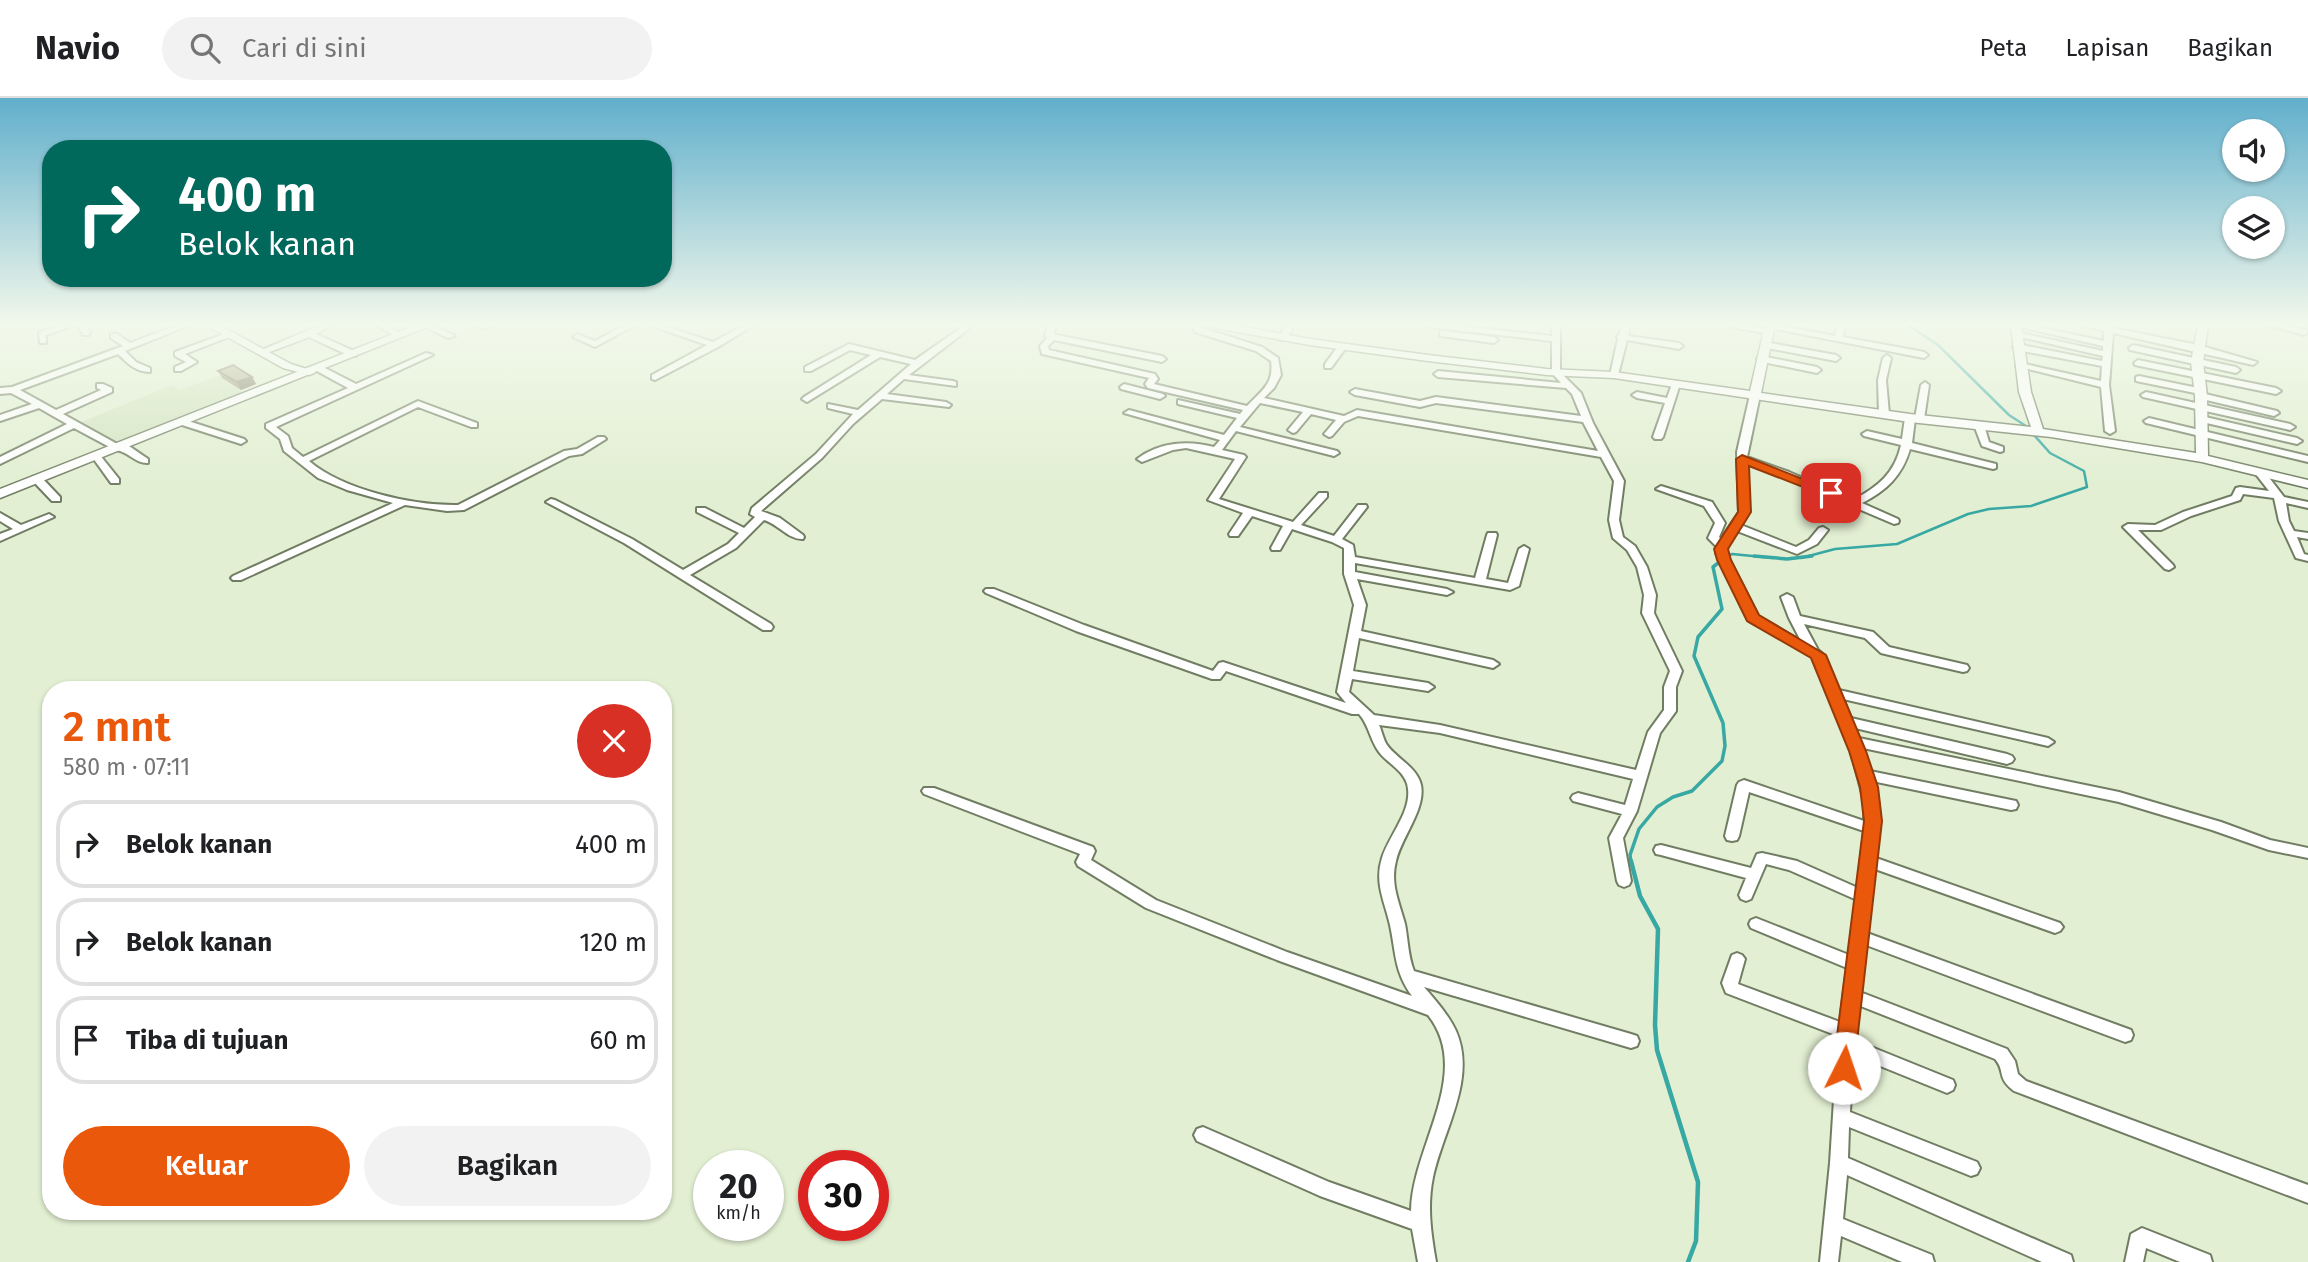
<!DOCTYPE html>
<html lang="id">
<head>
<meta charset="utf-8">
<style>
  :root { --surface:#fff; --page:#f2f2f2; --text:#202124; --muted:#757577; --line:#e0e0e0; --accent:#ea580c }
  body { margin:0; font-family:"Fira Sans",sans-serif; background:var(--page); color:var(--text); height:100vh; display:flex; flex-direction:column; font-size:26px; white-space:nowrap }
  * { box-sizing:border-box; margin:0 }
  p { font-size:23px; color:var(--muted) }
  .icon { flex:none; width:38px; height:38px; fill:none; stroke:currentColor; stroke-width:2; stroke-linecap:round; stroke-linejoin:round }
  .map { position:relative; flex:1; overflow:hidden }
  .details { position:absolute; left:42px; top:583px; width:630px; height:539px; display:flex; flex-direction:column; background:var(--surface); border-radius:28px; box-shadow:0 2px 5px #0004 }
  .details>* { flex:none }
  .banner { position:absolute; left:42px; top:42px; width:630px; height:147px; border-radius:28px; box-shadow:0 2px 5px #0004; background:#00695c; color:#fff; overflow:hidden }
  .tools { position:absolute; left:2222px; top:21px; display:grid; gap:14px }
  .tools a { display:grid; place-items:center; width:63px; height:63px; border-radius:50%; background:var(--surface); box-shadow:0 2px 5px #0004; font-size:35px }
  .speed { position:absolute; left:693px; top:1052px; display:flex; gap:14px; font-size:35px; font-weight:700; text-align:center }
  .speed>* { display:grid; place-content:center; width:91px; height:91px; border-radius:50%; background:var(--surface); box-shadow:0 2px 5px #0004; line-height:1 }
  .speed small { font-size:18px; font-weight:400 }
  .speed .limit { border:10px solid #d22; background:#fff; color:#111 }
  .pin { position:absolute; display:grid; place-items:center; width:60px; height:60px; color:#fff; margin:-30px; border-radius:14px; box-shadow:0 4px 10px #0006 }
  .me { position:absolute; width:77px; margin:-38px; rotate:4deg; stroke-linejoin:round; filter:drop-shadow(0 0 5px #0008) }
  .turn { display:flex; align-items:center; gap:24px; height:147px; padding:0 21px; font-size:32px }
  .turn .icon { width:91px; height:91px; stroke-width:2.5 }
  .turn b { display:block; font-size:49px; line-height:60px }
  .round { display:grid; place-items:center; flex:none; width:74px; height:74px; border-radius:37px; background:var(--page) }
  .overview { display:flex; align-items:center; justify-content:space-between; height:119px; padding:0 21px }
  h1 { font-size:42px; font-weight:600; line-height:52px; color:var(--accent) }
  .button { display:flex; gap:14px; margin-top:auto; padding:14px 21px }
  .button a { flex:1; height:80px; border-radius:42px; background:var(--accent); color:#fff; font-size:28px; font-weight:600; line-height:80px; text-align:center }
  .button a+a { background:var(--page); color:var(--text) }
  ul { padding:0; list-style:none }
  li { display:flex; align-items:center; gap:21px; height:88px; margin:0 14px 10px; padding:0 7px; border:4px solid var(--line); border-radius:28px }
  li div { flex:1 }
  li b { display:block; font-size:26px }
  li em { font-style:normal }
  header { display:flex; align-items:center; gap:42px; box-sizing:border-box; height:98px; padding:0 35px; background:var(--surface); border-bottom:2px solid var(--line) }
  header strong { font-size:33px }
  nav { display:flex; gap:38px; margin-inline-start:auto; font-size:24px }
  .search { width:490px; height:63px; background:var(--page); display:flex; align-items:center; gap:18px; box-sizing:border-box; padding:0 24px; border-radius:38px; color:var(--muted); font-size:26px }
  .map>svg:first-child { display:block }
</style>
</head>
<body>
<header>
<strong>Navio</strong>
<div class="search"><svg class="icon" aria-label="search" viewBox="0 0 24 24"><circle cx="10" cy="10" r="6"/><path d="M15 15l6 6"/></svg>Cari di sini</div>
<nav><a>Peta</a><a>Lapisan</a><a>Bagikan</a></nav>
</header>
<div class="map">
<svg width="2308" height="1164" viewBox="0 0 2308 1164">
  <rect width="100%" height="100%" fill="#e2efd2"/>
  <path fill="#d3e4c0" d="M219,278L247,296L118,346L79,325L172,287L179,292Z"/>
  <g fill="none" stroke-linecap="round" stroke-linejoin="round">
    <path stroke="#37a8a3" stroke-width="2.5" d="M1723,460L1732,456L1773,460
      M1801,460L1835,451L1897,446L1968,416L1989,411L2031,408L2087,389L2084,373L2050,355L2026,328L2009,317L1938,247L1908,227"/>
    <path stroke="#37a8a3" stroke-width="3.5" d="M1754,458L1787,461L1812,458
      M1631,764L1630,757L1639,731L1657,709L1673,699L1692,693L1722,663L1725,648L1723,625L1694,558L1698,539L1722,511L1713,469L1727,458"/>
    <path stroke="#37a8a3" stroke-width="4.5" d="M1631,763L1640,798L1658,831L1655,927L1657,952L1698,1084L1696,1143L1688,1164"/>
    <defs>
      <path id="minor" d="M62,227H75L46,237V245H40L39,234Z
        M78,227H86L90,235L89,237H83Z
        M178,227H190L125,253L136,264L150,270V274C136,274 127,265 118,256L20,292L56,312L101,292L97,290V286H103L112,290V294L63,316L119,347L126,346L148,361V365C136,366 128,353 115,352L74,330L0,366V359L67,326L39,310L0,323V317L32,306L11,295L0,296V290L12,289L123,248L111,240V236H117L130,245Z
        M321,227H331L316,236L356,254V258H350L309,239L264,256L257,254Z
        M376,227H386L404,237L397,239Z
        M421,227H432L455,238L448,240Z
        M475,227H487L489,229L485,231Z
        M625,227H635L595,249L573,239L577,236L595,243Z
        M649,227H661L713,244L744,227H754L718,249L655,282L652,281V277L707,247Z
        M965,227H974L909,277L953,283L956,284V288L904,281L887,296L946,304L951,307L949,309L882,301L853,326L822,360L761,413L780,420L803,437L804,439L803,441C789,442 778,426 764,422L736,450L690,477L771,526L773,529L771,532H763L624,445L546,404L551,401L555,402L632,441L683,472L728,446L739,435L697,414V410H705L744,430L755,419L750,416L752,410L816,356L853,316L828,310V306L858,312L911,266L880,259L807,304L802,301L804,299L871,257L850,252L811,273H805V269L849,246L915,262Z
        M1048,227H1056L1054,236L1057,237L1162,258L1166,261L1162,264L1054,242L1048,248L1049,252L1155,276L1158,281L1154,286L1247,308C1262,292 1274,286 1271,263L1256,253L1195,234L1192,227H1200L1202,230L1262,249L1278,260L1281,277L1274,290L1264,300L1344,318L1357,312L1598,353L1583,324L1436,305L1420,309L1355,297L1350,294L1355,291L1420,303L1436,299L1581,318L1572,296L1566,290L1438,279L1434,276L1438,273L1561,285L1552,275V243L1429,229L1425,227H1451L1552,238V227H1560V274L1581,295L1593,325L1624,383L1619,422L1623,439L1635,448L1647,469L1656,497L1654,515L1682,573L1676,589V613L1660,635L1637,713L1623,740L1631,783L1629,787L1624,789L1619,787L1617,783L1609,740L1622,716L1573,703L1571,700L1573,697L1578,695L1625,707L1633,681L1440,635L1379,627C1382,633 1383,641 1387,647C1397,661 1417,669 1421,687C1426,711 1401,740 1396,763C1390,786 1399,804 1405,826C1408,841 1408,858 1414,873L1631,936L1637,938L1639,943L1637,948L1631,950L1424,889C1436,903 1448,916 1456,933C1477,981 1443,1032 1433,1079C1427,1108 1431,1135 1436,1164H1418L1412,1131L1320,1098L1197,1043L1194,1037L1197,1031L1203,1029L1329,1084L1411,1113C1412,1048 1474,975 1428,917L1277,862L1146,810L1078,768L1076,764L1080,756L924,696L922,693L924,690H934L1093,749L1095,753L1091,762L1156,802L1287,854L1412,898C1394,873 1396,855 1390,827C1385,804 1374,785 1382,760C1389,738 1411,714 1408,691C1407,674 1388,666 1379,654C1370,642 1369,627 1359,616H1352L1226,573L1220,581H1212L1076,533L986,495L984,493L986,491H994L1084,527L1213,573L1219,565L1223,564L1346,605L1337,594L1354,507L1344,476V450L1332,444L1292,431L1280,452H1272L1271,450L1283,428L1252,418L1238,438H1230L1229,436L1243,415L1208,402L1235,361L1186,350L1173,352L1142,364L1137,361C1159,344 1188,342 1214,349L1220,342L1124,315L1129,312L1224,337L1237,320L1178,306V302L1240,316L1243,312L1148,290L1145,286L1149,280L1042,256L1040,248L1047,240L1045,238ZM1260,305L1303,314L1288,332L1293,335L1296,334L1311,316L1336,322L1324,336L1329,339L1332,338L1344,324L1358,318L1601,359L1614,383L1609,422L1613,440L1627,452L1637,469L1644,497L1642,515L1670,573L1664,589V612L1648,634L1636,672L1440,627L1374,617L1349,594L1352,581L1428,593L1434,589L1428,585L1353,573L1359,540L1493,570L1499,566L1493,562L1361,533L1366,507L1357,481L1447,497L1453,494L1447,491L1355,474V465L1510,492L1519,488L1529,451L1524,448L1519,451L1508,485L1486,481L1497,437L1496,435H1488L1487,437L1475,480L1355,459L1353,447L1342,441L1367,409L1366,407H1358L1334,438L1301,427L1327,399V395H1319L1293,424L1219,401L1246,359L1244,357L1222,352L1236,333L1334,358L1339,355L1337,353L1240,329Z
        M1286,227H1294L1286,242H1280L1279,240Z
        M1622,227H1630L1628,238L1679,245L1683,248L1679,251L1627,242L1618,277L1611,279L1610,277L1618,241L1617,239L1619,237Z
        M1728,227H1747L1773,233L1769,236L1732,229Z
        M1767,227H1778L1835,238L1837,227H1845L1843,239L1924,254L1928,257L1924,260L1770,230H1767Z
        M2012,227H2028L2104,243V233L2084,227H2113V230L2198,247L2257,264L2253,267L2113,235L2109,287L2115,333L2110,336L2105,333L2101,289L2016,268L2020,265L2101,283L2102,268L2017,252L2013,249L2017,246L2102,263L2103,258L2012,237L2016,234L2103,253V248Z
        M2268,227H2283L2307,232L2308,234L2304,237Z
        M1443,233L1494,239L1498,242L1494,245L1440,238V234Z
        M227,235L234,237L185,256L197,264L181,273H175V269L186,264L175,258V254Z
        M1765,244L1836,257L1840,260L1836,263L1762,249V245Z
        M1342,246L1346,249L1345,251L1331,270H1325V266L1339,247Z
        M2133,247L2236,269L2240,272L2236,275L2130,252L2129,250Z
        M426,255L433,257L276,329L288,338L292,350L303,359L418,303L477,325V329H471L418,309L309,363C343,392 413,408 458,407L564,353L577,351L598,339H604L606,341L582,356L569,358L464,412L447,413L405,407L241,482H233L231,480L233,478L393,405L347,392L318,380L284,353L280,341L266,330V326L348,290L315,272V268H321L356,286Z
        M1887,257L1891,260L1886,282L1889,316L1884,319L1879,316L1878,282L1883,260Z
        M1761,258L1817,269L1821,272L1817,275L1758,263L1757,261Z
        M2138,262L2276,290L2281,293L2276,296L2135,267L2134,265Z
        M2139,278L2203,291L2205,293L2201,295L2277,313L2279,315L2274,318L2198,300L2196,298L2200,296L2136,283V279Z
        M1676,283L1680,286L1663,339L1661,341H1655L1653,339L1665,305L1637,300L1632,297L1637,294L1667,300L1672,286Z
        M1925,284L1929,287L1924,321L1919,324L1915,321L1912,345L1996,366V370L1993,371L1910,351C1902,378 1886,393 1862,405L1898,421L1899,423L1898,425L1894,426L1781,378L1747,366L1749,414L1741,427L1796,449L1809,442L1819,430L1823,429L1828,432L1817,446L1797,456L1737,433L1729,444L1726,455L1758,518L1801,543L1789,520L1781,499L1787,496L1793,499L1800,518L1873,534L1889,549L1967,567L1969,570L1967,573L1963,574L1885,556L1881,555L1865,540L1804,526L1818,552L1824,557L1839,592L2048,640L2054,644L2048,648L1843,601L1851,620L2007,656L2012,658L2014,661L2012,664L2007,666L1855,630L1859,640L2119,694L2221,724L2270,742L2308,750V760L2269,752L2212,732L2119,704L1863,650L1870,673L2011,702L2016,703L2018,707L2016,711L2011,712L1872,683L1879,707L1876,760L2060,825L2063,829L2060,833L2055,835L1875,771L1867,835L2131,932L2133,937L2131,942L2125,944L1866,847L1860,894L2007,951L2015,963L2018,976L2026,983L2308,1087V1105L2014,993C1996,979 2006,974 1995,961L1858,907L1854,942L1953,982L1955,987L1953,992L1947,995L1853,957L1850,1014L1977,1064L1980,1070L1977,1076L1971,1078L1849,1029L1848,1060L2071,1157L2073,1164H2042L1847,1077L1843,1121L1932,1157L1934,1164H1902L1841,1138L1838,1164H1820L1830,1065L1838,938L1726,895L1722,885L1732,857L1737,855L1742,857L1745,861L1738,886L1840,924L1847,870L1751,830L1749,826L1751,822L1756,820L1849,857L1857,802L1789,772L1766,766L1751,801L1746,803L1741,801L1739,797L1746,780L1661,757L1656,756L1654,752L1656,748L1661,747L1751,770L1757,756L1762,755L1797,763L1858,790L1864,733L1749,694L1739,738L1737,742L1732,743L1727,742L1725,738L1737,687L1739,684L1744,682L1864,723L1865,707L1851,653L1813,559L1749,523L1716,455L1717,449L1708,440L1715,425L1704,408L1656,391L1661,388L1712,404L1725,425L1719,439L1721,441L1739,414L1737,354L1750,297L1755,294L1760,297L1747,359L1789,374L1853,402C1878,389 1895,375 1901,347L1864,338L1862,336L1867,333L1902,341L1905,320L1910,317L1915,320L1921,287Z
        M1124,286L1163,296L1165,298L1160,301L1121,291L1120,289Z
        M2146,294L2290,326L2295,329L2290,332L2143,299L2141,297Z
        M2201,318L2297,340L2302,343L2297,346L2198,323V319Z
        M2149,320L2308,358V364L2146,325L2144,323Z
        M182,321L244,341L246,343L241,346L238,345L179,326V322Z
        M1979,324L1984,327L1989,344L2003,349V353L2000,354L1982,348L1974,327Z
        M96,355L99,356L119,381V385H111L93,360V356Z
        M2260,372L2264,373L2284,399L2308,404V410L2286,405L2289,423L2294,433L2308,435V441L2297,439L2304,456L2308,457V463L2296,460L2295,458L2279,423L2274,400L2243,396L2240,402L2191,418L2161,432H2138L2173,467L2174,469L2169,472L2165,471L2123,429L2128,426L2155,427L2183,414L2232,398L2236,390L2240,389L2269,393L2255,375Z
        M37,378L41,379L60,399V403H52L33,383V379Z
        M0,415L21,427L49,416L54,419L0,443V436L13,431L0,423Z
        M2142,1130L2210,1157L2212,1164H2180L2146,1150L2143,1164H2125L2131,1136Z"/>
      <path id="tertiary" d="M206,227H219L291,266L316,274L310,277L283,270Z
        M1211,227H1234L1310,241L1428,257L1547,271L1614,274L1750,293L1765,227H1775L1761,295L1910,316L2031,329L2019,294L2011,227H2021L2031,294L2043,331L2196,355L2195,298L2191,264L2198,227H2208L2203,264L2207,298L2208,358L2308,382V390L2202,364L2051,339L1910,324L1614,280L1547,277L1428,263L1310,247L1216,230Z"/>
      <path id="secondary" d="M416,227H432L0,400V391Z"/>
    </defs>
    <use href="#minor" stroke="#717d63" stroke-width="4"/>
    <use href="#tertiary" stroke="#717d63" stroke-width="3"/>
    <use href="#secondary" stroke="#717d63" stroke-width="3"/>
    <use href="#minor" fill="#fff" fill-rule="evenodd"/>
    <use href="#tertiary" fill="#fff" fill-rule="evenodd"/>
    <use href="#secondary" fill="#fff" fill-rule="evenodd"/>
  </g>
  <path fill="#999379" d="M218,273L252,279L256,286L241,292L222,280Z"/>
  <path fill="#7d7863" d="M252,279L256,286L241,292L237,284Z"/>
  <path fill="#b2ab8d" stroke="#7d7863" stroke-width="2" d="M233,267L252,279L237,284L218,273Z"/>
  <linearGradient id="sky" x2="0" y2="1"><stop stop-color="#61afcc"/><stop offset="0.58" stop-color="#f2f8eb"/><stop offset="1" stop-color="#f2f8eb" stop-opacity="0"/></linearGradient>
  <rect width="2308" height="390" fill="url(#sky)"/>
  <path fill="#ea580c" stroke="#983908" stroke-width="2" d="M1742,357L1838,395L1836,398H1826L1749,368L1751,414L1728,451L1731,462L1759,517L1826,557L1866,653L1878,689L1882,723L1854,970L1851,977L1844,979L1836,977L1833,970L1864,723L1860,689L1849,653L1811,560L1747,523L1717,462L1714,451L1738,414L1736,361Z"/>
</svg>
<div class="tools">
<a><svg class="icon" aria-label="sound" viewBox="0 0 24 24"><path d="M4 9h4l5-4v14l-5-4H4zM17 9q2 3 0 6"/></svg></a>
<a><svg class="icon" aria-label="layers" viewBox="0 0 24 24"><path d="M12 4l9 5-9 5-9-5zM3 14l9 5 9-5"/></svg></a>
</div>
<div class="speed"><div>20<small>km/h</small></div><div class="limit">30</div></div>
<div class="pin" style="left:1831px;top:395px;background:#d93025"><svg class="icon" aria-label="arrive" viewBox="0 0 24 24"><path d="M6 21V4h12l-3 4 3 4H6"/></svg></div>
<svg class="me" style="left:1844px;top:970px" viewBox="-20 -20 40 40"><circle r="19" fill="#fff"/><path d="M0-13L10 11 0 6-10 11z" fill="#ea580c"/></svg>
<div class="banner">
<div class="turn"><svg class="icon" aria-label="right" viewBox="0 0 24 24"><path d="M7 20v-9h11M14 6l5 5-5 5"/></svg><div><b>400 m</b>Belok kanan</div></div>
</div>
<section class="details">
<div class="overview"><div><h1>2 mnt</h1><p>580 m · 07:11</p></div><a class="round" style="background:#d93025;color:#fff"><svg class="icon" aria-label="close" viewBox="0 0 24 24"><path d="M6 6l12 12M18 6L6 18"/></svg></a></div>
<ul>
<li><svg class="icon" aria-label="right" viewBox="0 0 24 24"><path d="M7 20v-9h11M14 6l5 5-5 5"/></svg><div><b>Belok kanan</b></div><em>400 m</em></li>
<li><svg class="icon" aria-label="right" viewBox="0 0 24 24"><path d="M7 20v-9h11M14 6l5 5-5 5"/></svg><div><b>Belok kanan</b></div><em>120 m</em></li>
<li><svg class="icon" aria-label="arrive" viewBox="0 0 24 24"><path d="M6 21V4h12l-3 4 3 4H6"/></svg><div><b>Tiba di tujuan</b></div><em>60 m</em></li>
</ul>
<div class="button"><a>Keluar</a><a>Bagikan</a></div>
</section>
</div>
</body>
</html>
